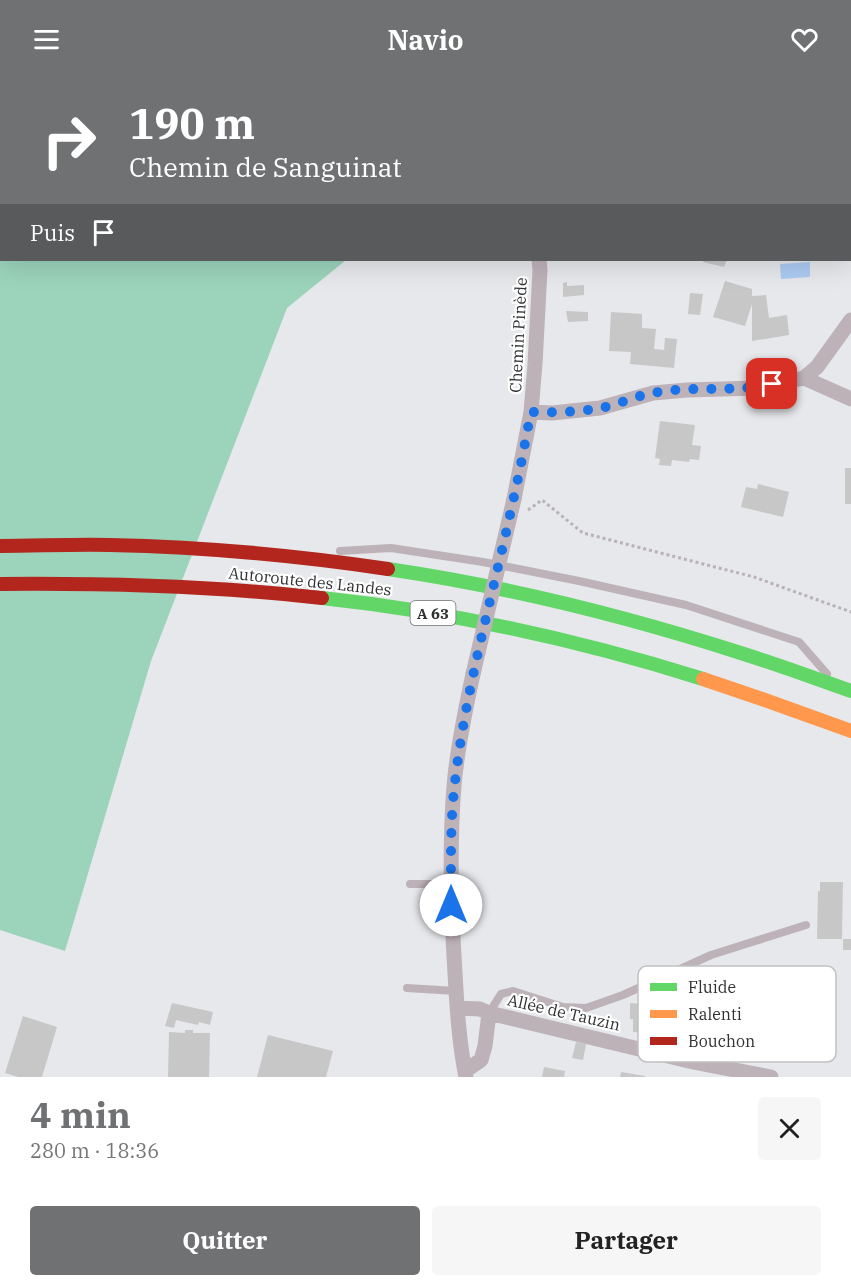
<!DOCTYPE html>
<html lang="fr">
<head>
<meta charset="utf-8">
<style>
  :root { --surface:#fff; --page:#f6f6f6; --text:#222; --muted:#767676; --accent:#707173 }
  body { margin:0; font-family:"IBM Plex Serif",serif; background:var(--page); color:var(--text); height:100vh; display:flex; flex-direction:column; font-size:22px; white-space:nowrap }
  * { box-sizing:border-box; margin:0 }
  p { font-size:20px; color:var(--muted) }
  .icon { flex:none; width:33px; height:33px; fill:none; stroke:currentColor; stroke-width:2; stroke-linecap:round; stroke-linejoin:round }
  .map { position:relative; height:999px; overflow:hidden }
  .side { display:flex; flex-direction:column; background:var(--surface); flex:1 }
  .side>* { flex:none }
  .top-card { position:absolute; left:0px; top:0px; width:852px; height:183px; box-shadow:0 6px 24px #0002; background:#707173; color:#fff; overflow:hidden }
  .pin { position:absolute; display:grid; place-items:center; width:51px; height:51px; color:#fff; margin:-26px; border-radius:12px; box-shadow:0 3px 9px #0006 }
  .me { position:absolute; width:66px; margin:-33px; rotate:0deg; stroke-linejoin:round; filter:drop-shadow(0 0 4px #0008) }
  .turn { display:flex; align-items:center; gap:21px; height:126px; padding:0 30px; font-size:27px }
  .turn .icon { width:78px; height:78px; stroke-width:2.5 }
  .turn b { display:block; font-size:42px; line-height:51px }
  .then { display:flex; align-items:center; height:57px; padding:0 30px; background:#0003; gap:12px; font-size:22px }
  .round { display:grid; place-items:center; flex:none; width:63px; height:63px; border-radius:6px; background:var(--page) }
  .summary { display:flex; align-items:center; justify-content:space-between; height:102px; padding:0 30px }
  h1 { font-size:36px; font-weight:700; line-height:45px; color:var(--accent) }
  .primary-button { display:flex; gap:12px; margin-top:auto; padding:12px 30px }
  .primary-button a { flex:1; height:69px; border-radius:6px; background:var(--accent); color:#fff; font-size:24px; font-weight:700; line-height:69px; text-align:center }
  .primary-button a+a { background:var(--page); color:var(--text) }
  header { display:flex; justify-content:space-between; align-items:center; height:78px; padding:0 30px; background:var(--accent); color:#fff; font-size:27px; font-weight:700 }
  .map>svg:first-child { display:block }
</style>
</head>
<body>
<header><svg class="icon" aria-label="menu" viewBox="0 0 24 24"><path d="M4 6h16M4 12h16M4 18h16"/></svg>Navio<svg class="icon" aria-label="heart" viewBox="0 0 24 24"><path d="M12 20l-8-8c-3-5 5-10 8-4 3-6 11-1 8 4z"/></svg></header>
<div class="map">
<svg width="851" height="999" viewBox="0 0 851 999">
  <rect width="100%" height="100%" fill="#e6e8eb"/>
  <path fill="#9bd3bb" d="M0,0H317L320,1L2,2V182H346L287,230L151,583L65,873L0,852Z"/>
  <path fill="#adcbf3" d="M810,184V199L781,201L780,186Z"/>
  <path fill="#c7c7c8" d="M704,182H727L724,189L703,184Z
    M725,203L752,211V218L766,217L769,240L787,237L789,257L752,263V226L745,248L713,239Z
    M567,204V208L584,207V217L563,219V205Z
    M690,215L703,216L700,237L688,236Z
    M566,233L588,234V243L568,244Z
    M611,234L642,236V250L656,251L654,271L664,272L665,260L677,261L674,290L630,286L631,274L609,273Z
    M660,343L695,347L692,367L701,368L699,382L690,381L689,384L672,382L671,388L659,387L660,381L655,380Z
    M845,390H851V426H845Z
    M758,406L789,414L783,439L741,429L746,409L757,411Z
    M820,804H843L842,861H817L818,813H820Z
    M843,861H851V872H843Z
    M172,925L213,934L210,947L199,944L198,947L176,942L174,950L165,948Z
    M630,925L687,930V946L669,945V954L649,952L648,955L633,954V941H630Z
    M23,938L57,949L42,999H18L5,995Z
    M185,952H193V955H210L209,999H168L169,954L185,955Z
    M268,957L333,973L326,999H257Z
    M576,964L586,966L583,982L572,980Z
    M544,989L565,993L564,999H542Z
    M621,994L645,998V999H620Z"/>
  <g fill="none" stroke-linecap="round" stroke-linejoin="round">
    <path stroke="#b9b2b7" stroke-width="3" stroke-dasharray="3 3" stroke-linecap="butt" d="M374,2V0
      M528,432L542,422L583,455L754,499L851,534"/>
    <path stroke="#beb2b9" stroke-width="8" d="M340,473L391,470L483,484L579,503L686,527L799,564L827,596
      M410,806H451
      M407,910L456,913
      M489,935L501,916L513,913L563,929L586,930L623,917L711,877L806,847"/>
    <path stroke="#beb2b9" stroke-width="15" d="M336,0L338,2
      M804,300L851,321
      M531,334L552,335L600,330L653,315L687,312L757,310L804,300L817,289L851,242
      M514,421L531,334L535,286L540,192L539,182
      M458,930L480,931L489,935L485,968L481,982L465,993
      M489,935L693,984L771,999
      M466,999C459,965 457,930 455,895C451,833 449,770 454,708C457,671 465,633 473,596"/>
    <path stroke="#63d668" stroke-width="14" d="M388,491C510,509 630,539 747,577C782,588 817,601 851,613
      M322,520C452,534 579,562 703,601"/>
    <path stroke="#ff974d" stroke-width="14" d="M703,601L762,621L851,653"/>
    <path stroke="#b3261e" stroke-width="14" d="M0,468C37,468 73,466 110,467C203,469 295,477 388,491
      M0,506C108,505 215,508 322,520"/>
    <path stroke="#beb2b9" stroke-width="15" d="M473,596L514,421"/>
  </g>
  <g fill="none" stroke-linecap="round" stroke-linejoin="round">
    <path stroke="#1a73e8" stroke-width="10" stroke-dasharray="0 18" d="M451,827C451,786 450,744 455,704C466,609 493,517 513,423C520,394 525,364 531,334C552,335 579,334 600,330C618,327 635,318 653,315C692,307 733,315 772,306"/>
  </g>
  <g text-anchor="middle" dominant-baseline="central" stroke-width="4.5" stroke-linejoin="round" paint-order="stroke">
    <rect fill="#fff" stroke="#6e6f70" stroke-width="1.5" x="410.5" y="523" width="45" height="24" rx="4.5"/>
    <g font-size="15" font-weight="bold" fill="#303132">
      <text x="433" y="535">A 63</text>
    </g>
    <g font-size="16" fill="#303132" stroke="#fff">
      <text transform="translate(518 257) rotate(-87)">Chemin Pinède</text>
      <text transform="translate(310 503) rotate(6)">Autoroute des Landes</text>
      <text transform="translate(564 934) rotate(13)">Allée de Tauzin</text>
    </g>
  </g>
  <rect x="638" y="888" width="198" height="96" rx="9" fill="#fff" stroke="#c1c1c2" stroke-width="1.5"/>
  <rect x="650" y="905" width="27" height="8" fill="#63d668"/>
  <rect x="650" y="932" width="27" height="8" fill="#ff974d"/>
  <rect x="650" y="959" width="27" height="8" fill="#b3261e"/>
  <g font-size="16" fill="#303132">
    <text x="688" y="915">Fluide</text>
    <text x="688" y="942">Ralenti</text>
    <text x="688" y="969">Bouchon</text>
  </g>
</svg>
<div class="pin" style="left:772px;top:306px;background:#d93025"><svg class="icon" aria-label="arrive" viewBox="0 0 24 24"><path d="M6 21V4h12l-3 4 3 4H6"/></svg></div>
<svg class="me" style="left:451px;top:827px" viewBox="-20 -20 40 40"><circle r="19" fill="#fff"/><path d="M0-13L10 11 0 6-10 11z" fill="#1a73e8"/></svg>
<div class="top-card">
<div class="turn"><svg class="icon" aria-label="right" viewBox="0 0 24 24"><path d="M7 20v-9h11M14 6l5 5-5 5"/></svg><div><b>190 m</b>Chemin de Sanguinat</div></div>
<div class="then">Puis<svg class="icon" aria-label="arrive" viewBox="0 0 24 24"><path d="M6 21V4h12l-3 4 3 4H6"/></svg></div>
</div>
</div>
<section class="side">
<div class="summary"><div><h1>4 min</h1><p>280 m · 18:36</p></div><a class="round"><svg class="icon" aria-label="close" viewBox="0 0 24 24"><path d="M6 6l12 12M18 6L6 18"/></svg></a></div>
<div class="primary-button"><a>Quitter</a><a>Partager</a></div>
</section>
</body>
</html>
